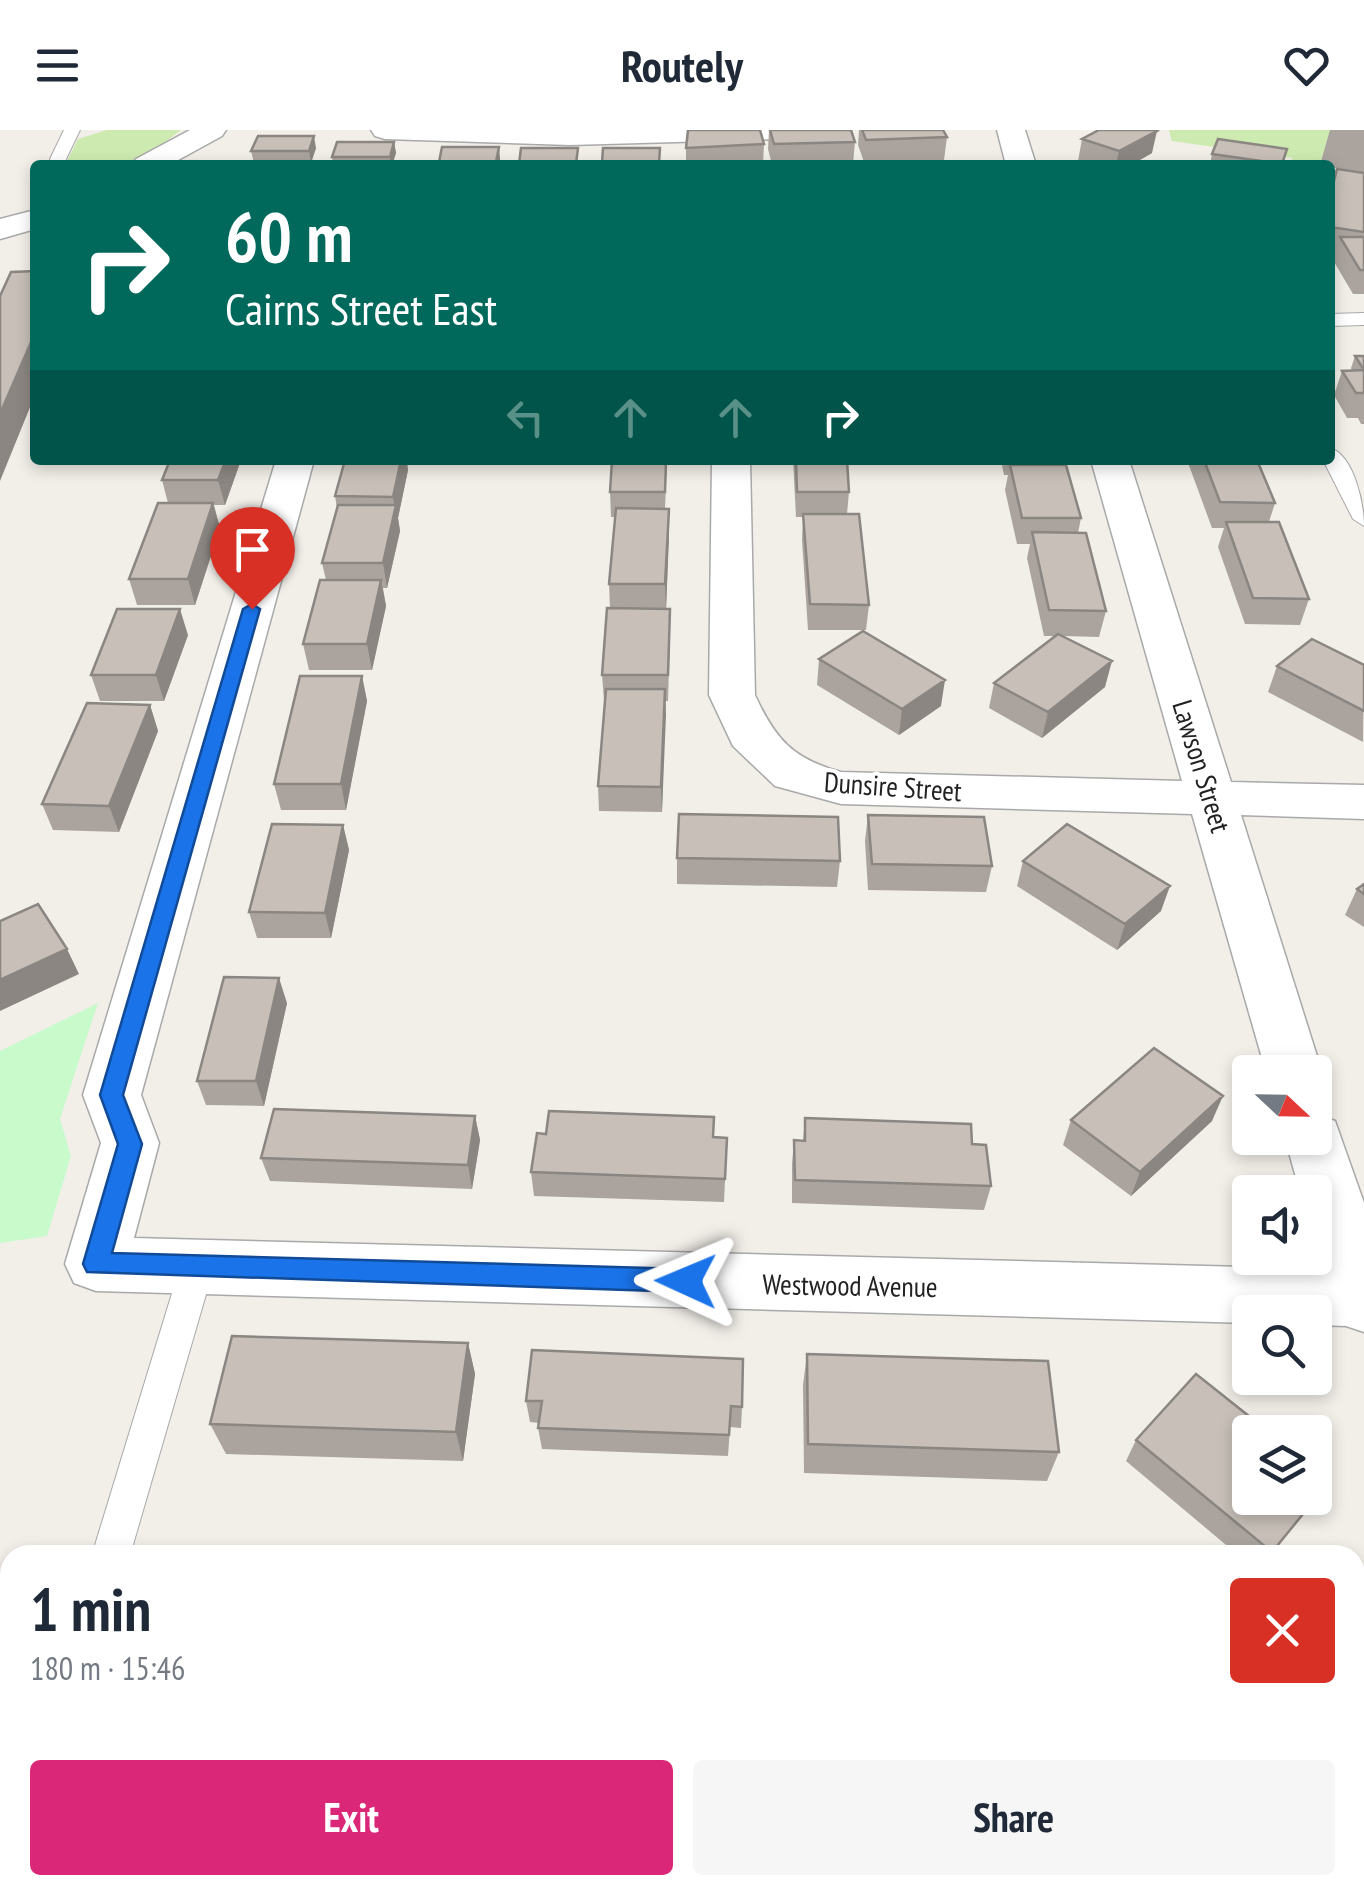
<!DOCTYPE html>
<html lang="en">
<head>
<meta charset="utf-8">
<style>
  :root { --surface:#fff; --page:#f6f6f7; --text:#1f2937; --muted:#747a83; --accent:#db2777 }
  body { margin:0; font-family:"PT Sans Narrow",sans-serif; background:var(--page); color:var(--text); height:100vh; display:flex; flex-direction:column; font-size:38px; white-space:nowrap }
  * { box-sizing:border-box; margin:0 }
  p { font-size:32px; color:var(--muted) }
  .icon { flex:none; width:55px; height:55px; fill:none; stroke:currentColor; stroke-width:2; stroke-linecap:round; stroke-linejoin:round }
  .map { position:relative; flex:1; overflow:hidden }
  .details { position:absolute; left:0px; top:1415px; width:1365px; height:350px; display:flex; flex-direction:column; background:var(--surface); border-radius:30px 30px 0 0; box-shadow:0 5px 15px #0003 }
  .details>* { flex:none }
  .banner { position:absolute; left:30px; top:30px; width:1305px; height:305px; border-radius:10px; box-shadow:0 5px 15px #0003; background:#00695c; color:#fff; overflow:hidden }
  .needle { width:65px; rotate:112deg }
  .controls { position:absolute; left:1232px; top:925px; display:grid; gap:20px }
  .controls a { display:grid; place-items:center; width:100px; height:100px; border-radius:10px; background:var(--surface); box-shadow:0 5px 15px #0003; font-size:50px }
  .pin { position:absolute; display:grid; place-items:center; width:85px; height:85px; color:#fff; margin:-102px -42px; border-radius:50% 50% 50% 0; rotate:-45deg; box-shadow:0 0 10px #0007 }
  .pin .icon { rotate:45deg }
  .me { position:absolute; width:110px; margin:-55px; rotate:271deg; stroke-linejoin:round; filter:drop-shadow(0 0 8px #0008) }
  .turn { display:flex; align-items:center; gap:35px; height:210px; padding:0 30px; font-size:45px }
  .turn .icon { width:130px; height:130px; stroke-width:2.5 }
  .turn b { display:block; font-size:70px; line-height:85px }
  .lanes { display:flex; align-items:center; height:95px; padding:0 30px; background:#0003; justify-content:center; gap:50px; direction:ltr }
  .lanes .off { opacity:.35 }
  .round { display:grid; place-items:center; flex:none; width:105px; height:105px; border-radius:10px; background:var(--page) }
  .head { display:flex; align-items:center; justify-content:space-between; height:170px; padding:0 30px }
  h1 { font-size:60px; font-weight:700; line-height:75px }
  .cta { display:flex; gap:20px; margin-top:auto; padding:20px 30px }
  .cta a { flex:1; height:115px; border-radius:10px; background:var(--accent); color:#fff; font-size:40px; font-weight:700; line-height:115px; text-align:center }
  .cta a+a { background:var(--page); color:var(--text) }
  header { display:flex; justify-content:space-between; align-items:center; height:130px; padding:0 30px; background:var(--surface); font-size:45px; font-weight:700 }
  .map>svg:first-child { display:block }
</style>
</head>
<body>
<header><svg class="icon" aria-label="menu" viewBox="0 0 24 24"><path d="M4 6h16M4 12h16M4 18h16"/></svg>Routely<svg class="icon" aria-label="heart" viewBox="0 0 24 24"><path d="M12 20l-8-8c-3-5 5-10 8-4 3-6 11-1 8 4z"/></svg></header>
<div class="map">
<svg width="1364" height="1765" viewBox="0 0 1364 1765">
  <rect width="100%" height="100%" fill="#f2efe9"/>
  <path fill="#cdebb0" d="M107,0H181L134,35H65L78,9Z
    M1169,0H1364L1320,35H1292V28L1172,11Z"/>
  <path fill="#c8facc" d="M98,873L60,989L71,1026L47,1106L0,1113V921Z"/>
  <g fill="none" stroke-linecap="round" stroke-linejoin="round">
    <defs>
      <path id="service" d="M64,0H80L66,29L69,35H53L50,29Z
        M1364,183V195L1330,196V184Z
        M1330,318C1354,325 1364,374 1364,396L1353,389L1323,330H1330Z
        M197,1122L209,1127L214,1137L130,1425H92L180,1137L185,1127Z
        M0,1562H10V1604H0Z"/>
      <path id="minor" d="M190,0H226L222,6L169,35H132L136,29Z
        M997,0H1025L1036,35H1006Z
        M35,80V99L0,109V89Z
        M276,330H314L141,965L159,1013L134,1108L1322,1139L1315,1114V1062H1300L1285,1008H1315V984L1335,991L1364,1073V1202L1346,1196L1315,1195V1182H1250V1193L96,1161L74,1153L65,1134L101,1013L83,965Z
        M712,330H750L755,565C775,609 793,629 841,642L1182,651L1091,330H1129L1231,652L1364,655V689L1241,685L1322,942L1315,956V942H1266L1192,684L841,674L775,656L733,616L709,565Z"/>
      <path id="tertiary" d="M371,0H796L792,6L782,9L570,15L385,9L375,6Z"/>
    </defs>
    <use href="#service" stroke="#a9a9a9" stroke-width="2"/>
    <use href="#minor" stroke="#a9a9a9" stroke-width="3"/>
    <use href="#tertiary" stroke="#a9a9a9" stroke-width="3"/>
    <use href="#service" fill="#fff" fill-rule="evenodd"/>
    <use href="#minor" fill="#fff" fill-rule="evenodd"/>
    <use href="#tertiary" fill="#fff" fill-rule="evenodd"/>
  </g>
  <path fill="#aba49e" d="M769,0H851L855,12L853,34L772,35L768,19Z
    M859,0H943L947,7L944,30L864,32L858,15Z
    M1330,0H1364V164H1353L1333,130L1335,122H1330V61L1337,39L1363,43L1330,37V35H1320Z
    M1082,9L1152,23L1131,35H1088L1078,31Z
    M394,12L396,23L392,35H333L332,27Z
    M764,14L763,35H686V18Z
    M316,18L311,33H254L251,21Z
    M603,18H660V35H602Z
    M1287,19L1282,35H1210L1212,24Z
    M500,28L499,35H439V32Z
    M1355,226H1364V294H1361L1358,288H1347L1334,265L1342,241H1352L1351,238Z
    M170,330H241L225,375H214L220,398L195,475H137L129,449L168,373L162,350Z
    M612,330H667L665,379H669V405L666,479L670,504L668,571H665L662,682L599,681L598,656L605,570H604L602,545L610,478L609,454L615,387H611L610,362Z
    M793,330H847L849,362L847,384L869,475L866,500H808L802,410L803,387H796Z
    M1001,330H1062V335L1081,388L1078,403L1106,481L1099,507L1063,506L1105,557L1042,608L989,578L994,553L1055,506H1044L1027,428L1030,414H1017L1005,360L1008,345H1004Z
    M1187,330H1257L1275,373L1269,392L1309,469L1300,495L1245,494L1218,417L1224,398H1212Z
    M408,340L398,388L400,401L387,458H383L386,476L372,540H309L303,514L326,450L322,433L337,378L335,366Z
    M188,505L164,571H100L91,545Z
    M819,529L941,576L899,605L817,555Z
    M1364,535L1363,612L1268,562L1277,536Z
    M362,546L367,571L346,680H281L274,654Z
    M150,575L158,601L119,702L53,700L42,674Z
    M868,685L992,736L986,762L868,760L865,711Z
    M343,695L349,720L331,808H257L249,782Z
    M677,728L840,731L837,757L677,754Z
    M1023,731L1161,781L1117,820L1017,756Z
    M1364,754V797L1345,785L1357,759Z
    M287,873L264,976L206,975L197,951Z
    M475,986L480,1010L472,1059L270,1051L261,1028Z
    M805,988L972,1014L991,1056L984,1080L792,1073V1034L794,1010L803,1011Z
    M1071,990L1212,991L1131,1066L1063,1015Z
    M727,1008L724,1072L534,1066L531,1042Z
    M468,1213L475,1244L463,1331L226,1324L210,1294Z
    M807,1224L1059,1322L1047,1351L804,1343L803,1255Z
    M526,1271L742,1277L741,1298L730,1297L728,1326L542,1319L538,1298L539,1293L530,1292Z
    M1136,1310L1315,1368L1271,1425H1238L1126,1331Z
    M1355,1486H1364V1683H1355Z
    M1320,1755H1355L1364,1765H1308V1763Z"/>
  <path fill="#8b8681" d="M1157,1L1152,23L1131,35H1116L1119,21Z
    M314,6L316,18L311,33L309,21Z
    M394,12L396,23L392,35H391L390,27Z
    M499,17L500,28L499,35H496Z
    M35,203V265L0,351V284Z
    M226,330H241L225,375L218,350Z
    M401,330H407L408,340L398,388L400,401L387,458L383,433L395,379L393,367Z
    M213,373L220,398L195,475L188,449Z
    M669,379V405L666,480L665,454Z
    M381,450L386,476L372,540L367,514Z
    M180,479L188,505L164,571L156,545Z
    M1112,531L1105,557L1042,608L1048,582Z
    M362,546L367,571L346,680L341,654Z
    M945,550L941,576L899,605L902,579Z
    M665,559L666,585L662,682L661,657Z
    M150,575L158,601L119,702L109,676Z
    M343,695L349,720L331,808L325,783Z
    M1170,756L1161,781L1117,820L1125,794Z
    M67,819L79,844L0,881V850Z
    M279,848L287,873L264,976L256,951Z
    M1223,966L1212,991L1131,1066L1140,1042Z
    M475,986L480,1010L472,1059L468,1035Z
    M468,1213L475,1244L463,1331L456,1302Z"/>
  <path fill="#c7bfb8" stroke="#8b8681" stroke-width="2.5" d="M688,0H760L764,14L686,18Z
    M770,0H851L855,12L774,14Z
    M862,0H943L947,7L866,10Z
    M1099,0H1154L1157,1L1119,21L1082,9Z
    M258,6H314L309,21H251Z
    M1218,9L1287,19L1282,34L1212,24Z
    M337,12H394L390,27H332Z
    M442,17H499L496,32H439Z
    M521,18H578L576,34H519Z
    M603,18H660L659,33H602Z
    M1337,39L1364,43V102L1330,97V67Z
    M1340,107H1364V140H1360Z
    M35,141V203L0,284V166L11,142Z
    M1355,226H1364V240Z
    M1364,240V263H1356L1342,241Z
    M170,330H226L218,350H162Z
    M345,330H401L393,367L335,366Z
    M612,330H666L665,362H610Z
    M796,330H847L849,362H797Z
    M1204,330H1257L1275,373L1220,372Z
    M1010,335H1066L1081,388H1022Z
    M158,373H213L188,449H129Z
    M338,375H396L383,433H322Z
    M616,378L669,379L665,454H609Z
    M803,384H859L869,475L810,474Z
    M1226,392H1279L1309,469L1253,468Z
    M1032,402L1086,403L1106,481L1049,480Z
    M320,450H381L367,514H303Z
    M607,478L670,479L668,545H602Z
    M117,479H180L156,545H91Z
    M863,501L945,550L902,579L819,529Z
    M1058,504L1112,531L1048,582L994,553Z
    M1312,509L1364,535V581L1277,536Z
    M300,546H362L341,654H274Z
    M606,559H665L661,657L598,656Z
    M87,573L150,575L109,676L42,674Z
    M679,684L838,687L840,731L677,728Z
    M868,685L984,687L992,736L872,734Z
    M272,694L343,695L325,783L249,782Z
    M1067,694L1170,756L1125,794L1023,731Z
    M1364,754V764L1357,759Z
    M38,774L67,819L0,850V791Z
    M224,847L279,848L256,951H197Z
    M1154,918L1223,966L1140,1042L1071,990Z
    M274,979L475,986L468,1035L261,1028Z
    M549,981L714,987L713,1007L727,1008L725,1049L531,1042L537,1003L546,1004Z
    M805,988L971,994L972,1014L986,1015L991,1056L795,1050L794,1010L805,1011Z
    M232,1206L468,1213L456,1302L210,1294Z
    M532,1220L743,1229L742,1277L731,1276L729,1305L538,1298L542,1271H526Z
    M807,1224L1048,1231L1059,1322L808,1314Z
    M1196,1244L1269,1302H1250V1368H1315V1338L1330,1351L1272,1422L1136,1310Z
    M1355,1486H1364V1668H1355Z
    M1355,1752H1364V1765H1329L1327,1755H1355Z
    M397,1755H671L730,1765H394Z"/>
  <path fill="#1a73e8" stroke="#114b97" stroke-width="2.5" d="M252,474L260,479L123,965L142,1014L112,1123L686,1139L696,1143L700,1151L696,1159L686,1162L87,1142L83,1134L118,1014L100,965L243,479Z"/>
  <g text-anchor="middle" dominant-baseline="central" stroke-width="8" stroke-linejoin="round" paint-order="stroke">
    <g font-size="28" fill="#222" stroke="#fff">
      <text transform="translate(1202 636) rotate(73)">Lawson Street</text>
      <text transform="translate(893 656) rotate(4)">Dunsire Street</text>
      <text transform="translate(850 1155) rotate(1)">Westwood Avenue</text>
    </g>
  </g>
</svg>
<div class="controls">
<a><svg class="needle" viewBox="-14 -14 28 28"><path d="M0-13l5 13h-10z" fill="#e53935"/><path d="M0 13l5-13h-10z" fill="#747a83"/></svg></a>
<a><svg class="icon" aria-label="sound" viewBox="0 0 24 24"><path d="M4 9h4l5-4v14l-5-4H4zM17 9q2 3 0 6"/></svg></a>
<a><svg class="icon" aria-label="search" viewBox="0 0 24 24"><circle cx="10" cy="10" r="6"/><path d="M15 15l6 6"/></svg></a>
<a><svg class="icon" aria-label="layers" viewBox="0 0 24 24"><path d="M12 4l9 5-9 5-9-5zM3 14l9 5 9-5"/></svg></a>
</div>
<div class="pin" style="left:252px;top:479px;background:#d93025"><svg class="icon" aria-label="arrive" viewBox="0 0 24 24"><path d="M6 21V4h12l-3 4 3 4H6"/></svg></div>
<svg class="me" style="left:686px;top:1151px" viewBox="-20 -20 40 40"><path d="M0-17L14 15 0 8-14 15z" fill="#1a73e8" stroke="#fff" stroke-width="4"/></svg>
<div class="banner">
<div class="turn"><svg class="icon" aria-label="right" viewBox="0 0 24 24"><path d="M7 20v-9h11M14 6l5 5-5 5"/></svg><div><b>60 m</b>Cairns Street East</div></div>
<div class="lanes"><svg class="icon off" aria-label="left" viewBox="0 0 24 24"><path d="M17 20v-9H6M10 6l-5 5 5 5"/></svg><svg class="icon off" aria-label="ahead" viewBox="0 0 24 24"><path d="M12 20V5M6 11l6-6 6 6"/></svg><svg class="icon off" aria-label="ahead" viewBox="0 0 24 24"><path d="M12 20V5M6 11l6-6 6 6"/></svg><svg class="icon" aria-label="right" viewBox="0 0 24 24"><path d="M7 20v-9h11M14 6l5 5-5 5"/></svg></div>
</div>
<section class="details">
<div class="head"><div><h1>1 min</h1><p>180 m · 15:46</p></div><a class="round" style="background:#d93025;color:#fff"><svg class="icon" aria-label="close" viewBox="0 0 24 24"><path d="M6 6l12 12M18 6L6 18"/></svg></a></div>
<div class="cta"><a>Exit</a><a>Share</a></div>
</section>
</div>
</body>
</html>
